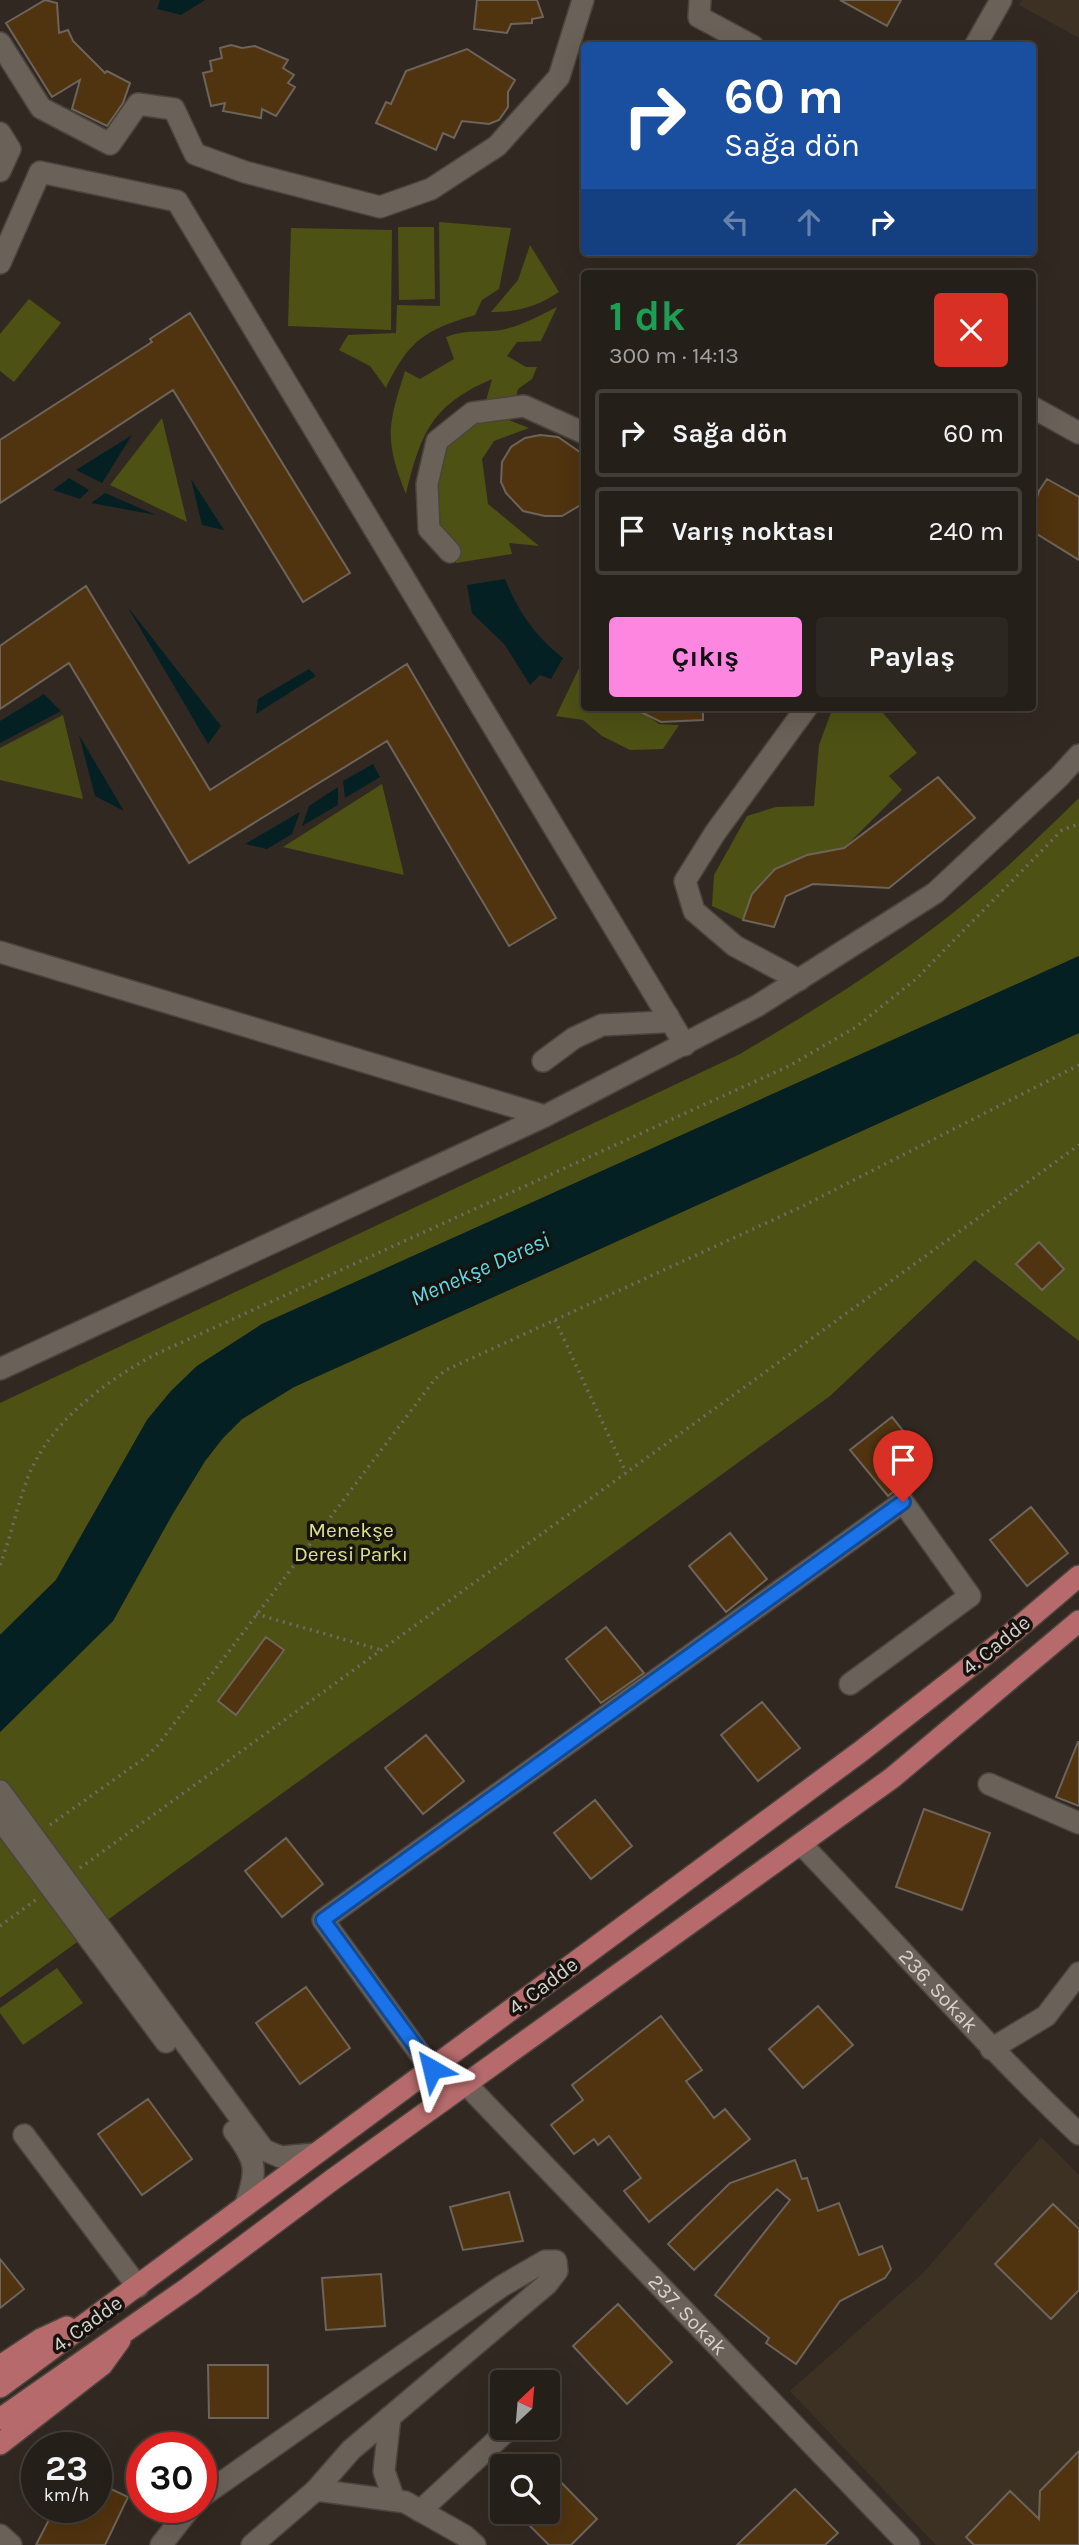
<!DOCTYPE html>
<html lang="tr">
<head>
<meta charset="utf-8">
<style>
  :root { --surface:#251f19; --page:#2d2722; --text:#f1f3f6; --muted:#a3a2a2; --line:#423d38; --accent:#fd86e1 }
  body { margin:0; font-family:Karla,sans-serif; background:var(--page); color:var(--text); height:100vh; display:flex; flex-direction:column; font-size:26px; white-space:nowrap }
  * { box-sizing:border-box; margin:0 }
  p { font-size:23px; color:var(--muted) }
  .icon { flex:none; width:38px; height:38px; fill:none; stroke:currentColor; stroke-width:2; stroke-linecap:round; stroke-linejoin:round }
  .map { position:relative; flex:1; overflow:hidden }
  .sheet { position:absolute; left:581px; top:270px; width:455px; height:441px; display:flex; flex-direction:column; background:var(--surface); border-radius:7px; box-shadow:0 7px 28px #0002,0 0 0 2px var(--line) }
  .sheet>* { flex:none }
  .banner { position:absolute; left:581px; top:42px; width:455px; height:214px; border-radius:7px; box-shadow:0 7px 28px #0002,0 0 0 2px var(--line); background:#1a4fa0; color:#fff; overflow:hidden }
  .needle { width:46px; rotate:26deg }
  .buttons { position:absolute; left:490px; top:2370px; display:grid; gap:14px }
  .buttons a { display:grid; place-items:center; width:70px; height:70px; border-radius:7px; background:var(--surface); box-shadow:0 7px 28px #0002,0 0 0 2px var(--line); font-size:35px }
  .speed { position:absolute; left:21px; top:2432px; display:flex; gap:14px; font-size:35px; font-weight:700; text-align:center }
  .speed>* { display:grid; place-content:center; width:91px; height:91px; border-radius:50%; background:var(--surface); box-shadow:0 7px 28px #0002,0 0 0 2px var(--line); line-height:1 }
  .speed small { font-size:18px; font-weight:400 }
  .speed .limit { border:10px solid #d22; background:#fff; color:#111 }
  .pin { position:absolute; display:grid; place-items:center; width:60px; height:60px; color:#fff; margin:-72px -30px; border-radius:50% 50% 50% 0; rotate:-45deg; box-shadow:0 0 7px #0007 }
  .pin .icon { rotate:45deg }
  .me { position:absolute; width:77px; margin:-38px; rotate:323deg; stroke-linejoin:round; filter:drop-shadow(0 0 5px #0008) }
  .turn { display:flex; align-items:center; gap:24px; height:147px; padding:0 28px; font-size:32px }
  .turn .icon { width:91px; height:91px; stroke-width:2.5 }
  .turn b { display:block; font-size:49px; line-height:60px }
  .lanes { display:flex; align-items:center; height:66px; padding:0 28px; background:#0003; justify-content:center; gap:35px; direction:ltr }
  .lanes .off { opacity:.35 }
  .round { display:grid; place-items:center; flex:none; width:74px; height:74px; border-radius:7px; background:var(--page) }
  .headline { display:flex; align-items:center; justify-content:space-between; height:119px; padding:0 28px }
  h1 { font-size:42px; font-weight:700; line-height:52px; color:#1e9e55 }
  .button { display:flex; gap:14px; margin-top:auto; padding:14px 28px }
  .button a { flex:1; height:80px; border-radius:7px; background:var(--accent); color:#111; font-size:28px; font-weight:700; line-height:80px; text-align:center }
  .button a+a { background:var(--page); color:var(--text) }
  ul { padding:0; list-style:none }
  li { display:flex; align-items:center; gap:21px; height:88px; margin:0 14px 10px; padding:0 14px; border:4px solid var(--line); border-radius:7px }
  li div { flex:1 }
  li b { display:block; font-size:26px }
  li em { font-style:normal }
  .map>svg:first-child { display:block }
</style>
</head>
<body>
<div class="map">
<svg width="1079" height="2545" viewBox="0 0 1079 2545">
  <rect width="100%" height="100%" fill="#312921"/>
  <path fill="#3d3124" d="M1022,0H1079V38L1019,5Z
    M1041,2137L1079,2175V2545H936L790,2391L923,2273Z"/>
  <path fill="#4d5114" d="M439,222L511,228L499,289L482,300L475,315C425,330 409,340 386,388L370,366L339,350L348,335L396,333L397,305L440,306Z
    M398,227H434L435,299L399,300Z
    M291,228L392,230L391,330L288,326Z
    M530,245L559,292C536,307 518,312 491,312L518,280Z
    M29,299L61,323L14,382L0,371V334Z
    M557,307L541,341L517,342L507,356L526,367H537L532,379L518,389L515,402L486,401L492,379C432,405 421,432 406,494C384,440 388,425 405,371L420,379L454,359L446,337C466,329 481,333 501,330C521,326 539,316 557,307Z
    M493,414L529,428L494,441L482,459L488,504L539,546L509,543L512,554L456,563L447,535L432,513L443,449L457,432Z
    M162,418L187,522L110,485Z
    M581,664L584,665V707H636L659,724L679,725L663,749L630,750L602,736L583,720L556,716Z
    M833,707H878L917,753L889,776L902,790L844,848L807,855L775,869L752,894L743,920L712,906L714,875L747,816L776,807L814,806L819,745Z
    M63,715L83,799L0,780V748Z
    M382,784L404,875L283,847Z
    M1079,798V956L262,1324L197,1366L171,1391L147,1420L56,1580L0,1635V1403L740,1054C805,1016 868,977 928,932C982,892 1031,845 1079,798Z
    M1079,1033V1341L975,1260L830,1396L0,1998V1732L113,1621L172,1515L205,1461L223,1438L242,1419L294,1387Z
    M57,1968L83,2003L23,2045L0,2013V2008Z"/>
  <path fill="#052023" d="M160,0H205L181,15L157,9Z
    M132,435L102,483L76,470Z
    M69,478L89,490L80,499L53,490Z
    M191,479L224,530L202,525Z
    M105,493L156,515L91,503Z
    M505,579C519,612 534,635 563,658L551,679L540,675L530,685L505,645L472,613L467,585Z
    M127,606L221,726L208,744Z
    M309,669L316,676L256,714L258,699Z
    M44,694L61,711L0,743V721Z
    M79,735L124,811L95,796Z
    M373,764L380,777L345,798L343,781Z
    M338,787V805L302,826L309,806Z
    M300,812L292,834L267,849L245,844Z
    M1079,956V1033L294,1387L242,1419L223,1438L205,1461L172,1515L113,1621L0,1732V1635L56,1580L147,1420L171,1391L197,1366L262,1324Z"/>
  <path fill="#50330f" stroke="#6d645b" stroke-width="2" d="M45,0L57,3L59,33L68,30L73,41L105,73L107,71L130,83L123,103L107,126L72,109L80,80L52,97L6,23Z
    M477,0H537L543,17L532,19V23L511,24L507,33L474,29Z
    M840,0H901L887,26Z
    M231,45L242,48L255,46L288,60L283,68L294,75L288,83L295,87L276,116L262,109L261,118L223,111L225,103L211,106L203,73L212,71L210,61L222,58L220,48Z
    M467,49L515,80L508,92V107L499,120L489,124L462,121L454,138L443,133L436,150L376,123L386,102L391,104L406,71Z
    M190,313L350,573L303,602L173,390L0,503V440L152,342L150,339Z
    M540,435L558,437L584,455V503L562,516H545L523,511L506,493L501,482L502,462L511,447L525,438Z
    M1047,479L1079,497V560L1032,531V514L1039,491Z
    M86,586L210,790L407,664L556,918L509,946L387,741L189,863L69,663L0,709V646Z
    M631,707H703V720L661,722Z
    M938,777L975,818L889,888L813,884L786,896L774,927L743,920L752,894L775,869L807,855L844,848Z
    M1039,1242L1064,1269L1042,1290L1016,1264Z
    M892,1417L929,1463L888,1496L850,1450Z
    M1031,1507L1068,1553L1027,1586L990,1540Z
    M730,1533L767,1579L726,1612L689,1566Z
    M606,1627L644,1673L601,1703L566,1659Z
    M266,1637L284,1650L236,1715L218,1701Z
    M762,1702L800,1748L758,1781L721,1735Z
    M426,1735L464,1781L423,1814L385,1768Z
    M1078,1742H1079V1806L1056,1797Z
    M595,1800L632,1846L591,1879L554,1833Z
    M924,1809L990,1833L962,1910L896,1887Z
    M286,1838L323,1884L282,1917L245,1871Z
    M306,1987L350,2048L300,2084L256,2023Z
    M818,2006L853,2045L803,2088L769,2049Z
    M661,2016L702,2070L686,2081L714,2118L725,2109L750,2139L649,2222L624,2191L641,2178L609,2136L598,2145L594,2139L574,2154L551,2125L583,2100L572,2085Z
    M148,2099L192,2159L142,2195L98,2134Z
    M795,2160L802,2179L807,2178L818,2211L839,2203L859,2255L882,2246L891,2269L885,2278L840,2301L796,2364L766,2343L769,2338L715,2295L790,2200L777,2189L694,2270L668,2244L730,2183Z
    M509,2192L523,2241L463,2250L450,2207Z
    M1053,2204L1079,2229V2290L1051,2319L995,2264Z
    M0,2259L24,2289L0,2308Z
    M381,2274L385,2326L326,2330L322,2278Z
    M618,2304L672,2362L627,2404L573,2346Z
    M208,2365H268V2418H209Z
    M1079,2451V2545H974L966,2537L1010,2491L1039,2519L1040,2491Z
    M548,2469L597,2519L571,2545H549L515,2511H548Z
    M96,2482L128,2497L105,2545H36L55,2508H96Z
    M795,2489L838,2533L825,2545H737Z"/>
  <g fill="none" stroke-linecap="round" stroke-linejoin="round">
    <defs>
      <g id="minor">
        <path d="M700,0L699,17L753,46"/>
        <path d="M0,43L41,108L110,144L138,104L174,109L195,154L245,172L380,207L431,189L497,146L559,77L583,0"/>
        <path d="M975,46L1001,0"/>
        <path d="M0,133L10,149L0,171"/>
        <path d="M0,263L40,172L177,201L685,1045"/>
        <path d="M1032,407L1079,433"/>
        <path d="M450,552L429,529L427,484L437,441L472,413L524,406L584,433"/>
        <path d="M0,952L545,1116"/>
        <path d="M799,980L735,946L694,911L685,881L715,833L807,707"/>
        <path d="M543,1061L574,1038L602,1025L662,1022L668,1016"/>
        <path d="M0,1369L545,1116L757,1006L935,893L1059,777L1079,755"/>
        <path d="M989,1784L1079,1823"/>
        <path d="M0,1791L264,2150L281,2157L314,2154"/>
        <path d="M0,1819L166,2042"/>
        <path id="s1" d="M801,1844C894,1940 981,2042 1079,2134"/>
        <path d="M991,2049L1046,2016L1079,1973"/>
        <path d="M431,2069L323,1920L903,1502L970,1596L850,1684"/>
        <path id="s2" d="M466,2084L909,2545"/>
        <path d="M234,2131C256,2160 258,2170 246,2203"/>
        <path d="M24,2135L138,2287"/>
        <path d="M548,2394V2393"/>
        <path d="M390,2417L384,2471L394,2500"/>
        <path d="M201,2497L502,2286L545,2261H556L557,2271L547,2284L351,2450L316,2490"/>
        <path d="M420,2511L511,2427"/>
        <path d="M0,2535L11,2545"/>
        <path d="M161,2545L190,2508"/>
        <path d="M252,2545L316,2490L405,2502L465,2536L475,2545"/>
      </g>
      <path id="major" d="M0,2366L41,2339L67,2327
        M0,2387L860,1752L1000,1643L1079,1576
        M0,2419L189,2287L332,2180L892,1778L1079,1621
        M0,2444L102,2365L120,2340"/>
    </defs>
    <use href="#minor" stroke="#4a443d" stroke-width="24"/>
    <use href="#major" stroke="#4a443d" stroke-width="24"/>
    <path stroke="#716a64" stroke-width="3.5" stroke-dasharray="2 5" stroke-linecap="butt" d="M555,1320L626,1473
      M0,1565C11,1536 17,1506 28,1477C50,1422 103,1383 154,1355L789,1066L856,1027L916,979L1062,830L1079,824
      M256,1614L381,1650
      M50,1825L146,1757L158,1745L435,1379L446,1370L801,1207L1079,1065
      M80,1868L1079,1145
      M0,1926L37,1899"/>
    <use href="#minor" stroke="#6a6158" stroke-width="21"/>
    <use href="#major" stroke="#b66a6b" stroke-width="21"/>
  </g>
  <g fill="none" stroke-linecap="round" stroke-linejoin="round">
    <defs>
      <path id="route" d="M432,2069L323,1920L903,1502"/>
    </defs>
    <use href="#route" stroke="#114b97" stroke-width="18"/>
    <use href="#route" stroke="#1a73e8" stroke-width="12"/>
  </g>
  <g text-anchor="middle" dominant-baseline="central" stroke-width="7" stroke-linejoin="round" paint-order="stroke">
    <g font-size="21" fill="#dce38c" stroke="#16130f">
      <text x="351" y="1530">Menekşe<tspan x="351" dy="24">Deresi Parkı</tspan></text>
    </g>
    <g font-size="21" fill="#d7d2cd" stroke="#16130f">
      <text transform="translate(996 1645) rotate(-39)">4. Cadde</text>
      <text transform="translate(543 1986) rotate(-37)">4. Cadde</text>
      <text stroke="none"><textPath href="#s1" startOffset="201">236. Sokak</textPath></text>
      <text stroke="none"><textPath href="#s2" startOffset="320">237. Sokak</textPath></text>
      <text transform="translate(87 2324) rotate(-36)">4. Cadde</text>
    </g>
    <g font-size="23" font-style="italic" fill="#5edae8" stroke="#16130f">
      <text transform="translate(480 1269) rotate(-24)">Menekşe Deresi</text>
    </g>
  </g>
</svg>
<div class="buttons">
<a><svg class="needle" viewBox="-14 -14 28 28"><path d="M0-13l5 13h-10z" fill="#e53935"/><path d="M0 13l5-13h-10z" fill="#a3a2a2"/></svg></a>
<a><svg class="icon" aria-label="search" viewBox="0 0 24 24"><circle cx="10" cy="10" r="6"/><path d="M15 15l6 6"/></svg></a>
</div>
<div class="speed"><div>23<small>km/h</small></div><div class="limit">30</div></div>
<div class="pin" style="left:903px;top:1502px;background:#d93025"><svg class="icon" aria-label="arrive" viewBox="0 0 24 24"><path d="M6 21V4h12l-3 4 3 4H6"/></svg></div>
<svg class="me" style="left:432px;top:2069px" viewBox="-20 -20 40 40"><path d="M0-17L14 15 0 8-14 15z" fill="#1a73e8" stroke="#fff" stroke-width="4"/></svg>
<div class="banner">
<div class="turn"><svg class="icon" aria-label="right" viewBox="0 0 24 24"><path d="M7 20v-9h11M14 6l5 5-5 5"/></svg><div><b>60 m</b>Sağa dön</div></div>
<div class="lanes"><svg class="icon off" aria-label="left" viewBox="0 0 24 24"><path d="M17 20v-9H6M10 6l-5 5 5 5"/></svg><svg class="icon off" aria-label="ahead" viewBox="0 0 24 24"><path d="M12 20V5M6 11l6-6 6 6"/></svg><svg class="icon" aria-label="right" viewBox="0 0 24 24"><path d="M7 20v-9h11M14 6l5 5-5 5"/></svg></div>
</div>
<section class="sheet">
<div class="headline"><div><h1>1 dk</h1><p>300 m · 14:13</p></div><a class="round" style="background:#d93025;color:#fff"><svg class="icon" aria-label="close" viewBox="0 0 24 24"><path d="M6 6l12 12M18 6L6 18"/></svg></a></div>
<ul>
<li><svg class="icon" aria-label="right" viewBox="0 0 24 24"><path d="M7 20v-9h11M14 6l5 5-5 5"/></svg><div><b>Sağa dön</b></div><em>60 m</em></li>
<li><svg class="icon" aria-label="arrive" viewBox="0 0 24 24"><path d="M6 21V4h12l-3 4 3 4H6"/></svg><div><b>Varış noktası</b></div><em>240 m</em></li>
</ul>
<div class="button"><a>Çıkış</a><a>Paylaş</a></div>
</section>
</div>
</body>
</html>
